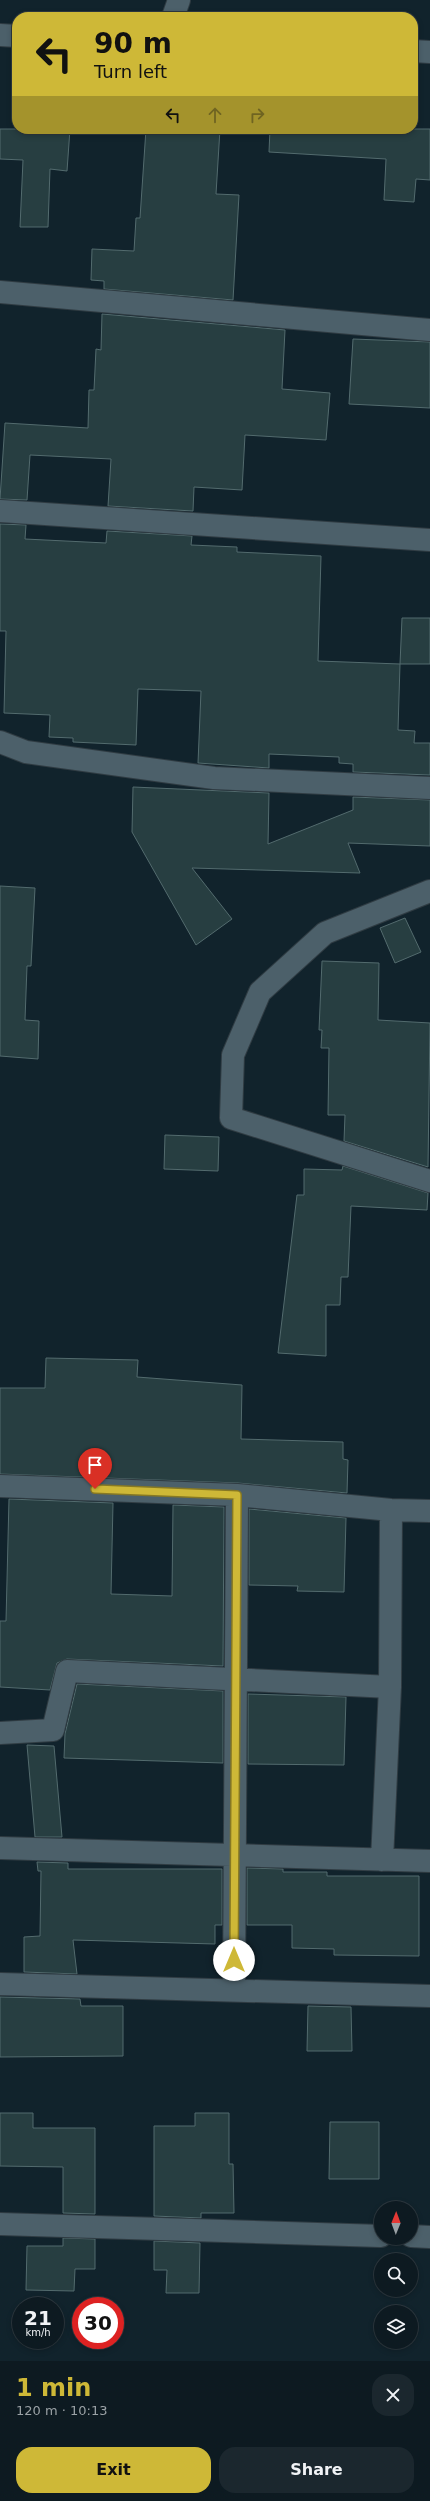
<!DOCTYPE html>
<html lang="en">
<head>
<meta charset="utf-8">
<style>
  :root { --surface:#0d1a21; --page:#1b272e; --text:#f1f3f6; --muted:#9aa1a5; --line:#2d383f; --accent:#ceb837 }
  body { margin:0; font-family:"DejaVu Sans",sans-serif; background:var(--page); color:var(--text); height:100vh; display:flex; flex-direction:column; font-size:15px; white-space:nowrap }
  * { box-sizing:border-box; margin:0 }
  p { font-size:13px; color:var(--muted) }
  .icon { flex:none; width:22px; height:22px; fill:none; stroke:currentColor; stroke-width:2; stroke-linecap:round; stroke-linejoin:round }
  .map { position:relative; height:2361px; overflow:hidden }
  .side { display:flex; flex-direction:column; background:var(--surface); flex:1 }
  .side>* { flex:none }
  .top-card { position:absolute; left:12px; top:12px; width:406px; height:122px; border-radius:16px; box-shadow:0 2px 6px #0003,0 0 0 1px var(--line); background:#ceb837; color:#111; overflow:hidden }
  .needle { width:26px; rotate:1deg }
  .buttons { position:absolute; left:374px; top:2201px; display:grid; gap:8px }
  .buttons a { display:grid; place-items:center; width:44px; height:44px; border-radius:50%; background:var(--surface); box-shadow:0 2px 6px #0003,0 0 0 1px var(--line); font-size:20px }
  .speed { position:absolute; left:12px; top:2297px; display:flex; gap:8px; font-size:20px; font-weight:700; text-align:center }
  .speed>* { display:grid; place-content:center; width:52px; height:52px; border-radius:50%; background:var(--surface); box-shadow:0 2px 6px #0003,0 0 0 1px var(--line); line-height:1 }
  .speed small { font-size:10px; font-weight:400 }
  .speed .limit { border:6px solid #d22; background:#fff; color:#111 }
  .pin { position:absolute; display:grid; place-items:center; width:34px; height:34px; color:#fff; margin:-41px -17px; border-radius:50% 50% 50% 0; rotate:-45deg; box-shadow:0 0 4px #0007 }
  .pin .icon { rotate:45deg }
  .me { position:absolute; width:44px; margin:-22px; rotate:0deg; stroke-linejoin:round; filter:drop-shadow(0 0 3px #0008) }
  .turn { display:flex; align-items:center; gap:14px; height:84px; padding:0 16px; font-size:18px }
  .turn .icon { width:52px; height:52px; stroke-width:2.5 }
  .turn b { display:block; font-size:28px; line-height:34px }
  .lanes { display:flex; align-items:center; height:38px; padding:0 16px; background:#0003; justify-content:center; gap:20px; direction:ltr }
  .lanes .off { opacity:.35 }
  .round { display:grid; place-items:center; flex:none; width:42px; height:42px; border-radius:16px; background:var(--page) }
  .headline { display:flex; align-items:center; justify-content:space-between; height:68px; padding:0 16px }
  h1 { font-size:24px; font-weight:600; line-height:30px; color:var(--accent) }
  .cta { display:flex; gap:8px; margin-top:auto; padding:8px 16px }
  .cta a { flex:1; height:46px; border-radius:16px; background:var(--accent); color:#111; font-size:16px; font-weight:600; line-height:46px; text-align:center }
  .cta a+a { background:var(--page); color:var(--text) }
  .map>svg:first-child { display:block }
</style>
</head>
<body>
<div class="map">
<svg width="430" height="2361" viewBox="0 0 430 2361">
  <rect width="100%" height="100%" fill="#11232c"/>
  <path fill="#273e41" stroke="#536b6e" d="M0,129H70L67,171L50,169L48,227H20L23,160L0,159Z
    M146,129H220L216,194L239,195L233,300L104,289V281L91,280L92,249L134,251L136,218H140Z
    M270,129H430V180L416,179L414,202L384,200L386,159L269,152Z
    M102,314L285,330L282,389L330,393L326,440L245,435L242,490L194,487L193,511L108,506L111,459L30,455L27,500L0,499L5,423L88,428L89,390H94L96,349L101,350Z
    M353,339L430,342V408L349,404Z
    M0,524L26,525L25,539L106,543L107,531L192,536L191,545L237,547V552L321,556L318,661L400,664L402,618H430V664H400L398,730L415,731L414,743H430V775L353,772V764L339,763V757L269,754V768L198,763L201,691L138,689L136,745L73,742V738L49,737L50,715L4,713L6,631H0Z
    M133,787L269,793L268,844L353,810V797L430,800V846L348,843L360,873L192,868L232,919L196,945L132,832Z
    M0,886L35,888L31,966H27L25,1020L39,1021L38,1059L0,1056Z
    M405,918L421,952L395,963L380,928Z
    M322,961L379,963L378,1020L430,1023L428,1167L344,1141L345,1115H328L329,1048H321L322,1030H319Z
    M165,1135L219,1137L218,1171L164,1169Z
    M343,1166L428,1193L427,1210L351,1206L348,1277H341L340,1305H326V1356L278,1353L297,1195H304V1169L342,1170Z
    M46,1358L138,1360L137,1377L242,1385L241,1439L343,1442V1459L348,1460L347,1493L238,1483L0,1474V1388H45Z
    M9,1499L113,1503L111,1594L172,1596L173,1505L224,1507L223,1666L67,1659L57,1663L50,1690L0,1687V1621H6Z
    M249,1509L346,1518L344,1592L297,1591L298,1586L249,1585Z
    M77,1684L223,1691V1763L64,1758L65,1734Z
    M248,1694L346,1697L344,1765L248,1764Z
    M27,1745L54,1746L62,1837H35Z
    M37,1862L68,1863V1869H222V1925H215V1944L73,1940L77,1974L24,1972V1937L40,1936L41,1871H38Z
    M247,1868L283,1869V1872H327V1876H419V1956L334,1955V1949L292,1948V1925H247Z
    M0,1997L80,1999L81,2006H123V2056L0,2057Z
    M308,2006L351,2007L352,2051H307Z
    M0,2113H33V2128H95V2214L63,2213V2167L0,2166Z
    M195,2113H229V2164H233L234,2213H201V2218L154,2216V2126H195Z
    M330,2122H379V2179H329Z
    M63,2238L95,2239V2269H75L74,2291L26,2290L27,2246H63Z
    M154,2241L200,2243L199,2293H166L167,2270H154Z"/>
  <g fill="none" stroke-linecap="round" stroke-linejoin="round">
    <defs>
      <path id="minor" d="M173,17L179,0
        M0,292L430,330
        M0,511L430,540
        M0,742L26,752L214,778L430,788
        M430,891L325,933L260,992L233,1055L231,1118L430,1181
        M0,1486L237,1495L391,1510L430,1511
        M0,1733L53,1730L67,1671L390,1687
        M0,1848L430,1861
        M382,1860L390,1687L391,1510
        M0,1984L430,1996
        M234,1990L237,1495
        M0,2224L381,2236
        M411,2236L430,2237"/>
      <path id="tertiary" d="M0,35L17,36
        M413,51L430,52"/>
    </defs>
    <use href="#minor" stroke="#303c43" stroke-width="24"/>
    <use href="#tertiary" stroke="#303c43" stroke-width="24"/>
    <use href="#minor" stroke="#4c606a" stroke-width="22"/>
    <use href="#tertiary" stroke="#4c606a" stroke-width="22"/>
  </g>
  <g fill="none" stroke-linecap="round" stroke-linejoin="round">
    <defs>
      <path id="route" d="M95,1489L237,1495L234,1960"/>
    </defs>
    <use href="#route" stroke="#867824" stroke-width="10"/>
    <use href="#route" stroke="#ceb837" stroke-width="7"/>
  </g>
</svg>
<div class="buttons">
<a><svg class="needle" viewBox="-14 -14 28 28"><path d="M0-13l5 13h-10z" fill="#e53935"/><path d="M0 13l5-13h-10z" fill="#9aa1a5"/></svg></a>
<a><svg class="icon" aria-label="search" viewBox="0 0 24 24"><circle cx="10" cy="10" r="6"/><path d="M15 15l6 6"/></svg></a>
<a><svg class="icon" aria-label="layers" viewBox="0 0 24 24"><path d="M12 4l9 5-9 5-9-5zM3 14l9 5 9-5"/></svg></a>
</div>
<div class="speed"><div>21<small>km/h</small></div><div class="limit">30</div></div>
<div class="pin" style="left:95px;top:1489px;background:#d93025"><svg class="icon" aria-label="arrive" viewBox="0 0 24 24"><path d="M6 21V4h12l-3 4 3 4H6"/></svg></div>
<svg class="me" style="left:234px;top:1960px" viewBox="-20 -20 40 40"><circle r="19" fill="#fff"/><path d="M0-13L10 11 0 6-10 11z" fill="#ceb837"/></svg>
<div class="top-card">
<div class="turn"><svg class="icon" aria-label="left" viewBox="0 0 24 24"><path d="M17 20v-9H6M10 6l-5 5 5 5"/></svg><div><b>90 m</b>Turn left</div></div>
<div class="lanes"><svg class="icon" aria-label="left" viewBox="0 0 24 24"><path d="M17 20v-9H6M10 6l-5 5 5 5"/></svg><svg class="icon off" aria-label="ahead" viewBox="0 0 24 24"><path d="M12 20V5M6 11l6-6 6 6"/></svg><svg class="icon off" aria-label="right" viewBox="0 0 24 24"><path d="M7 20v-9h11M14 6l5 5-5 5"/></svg></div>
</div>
</div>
<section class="side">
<div class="headline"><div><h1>1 min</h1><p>120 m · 10:13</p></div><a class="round"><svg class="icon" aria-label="close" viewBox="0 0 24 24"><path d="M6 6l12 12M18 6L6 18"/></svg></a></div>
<div class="cta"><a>Exit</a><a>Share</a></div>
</section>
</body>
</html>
